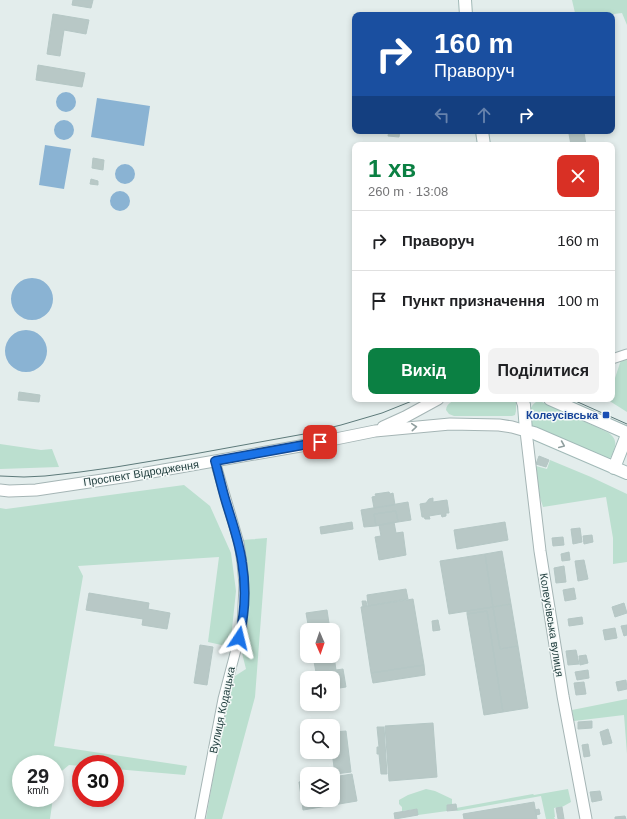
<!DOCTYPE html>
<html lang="uk">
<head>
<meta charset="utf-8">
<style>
  :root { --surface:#fff; --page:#f2f2f2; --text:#202124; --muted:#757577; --line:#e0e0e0; --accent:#0b8043 }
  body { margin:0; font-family:Arial,sans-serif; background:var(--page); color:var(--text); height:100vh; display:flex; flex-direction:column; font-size:15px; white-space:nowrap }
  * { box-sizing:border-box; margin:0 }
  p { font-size:13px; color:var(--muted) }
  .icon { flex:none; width:22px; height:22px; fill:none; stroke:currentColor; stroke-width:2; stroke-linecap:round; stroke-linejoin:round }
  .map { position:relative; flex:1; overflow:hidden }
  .side { position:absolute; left:352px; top:142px; width:263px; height:260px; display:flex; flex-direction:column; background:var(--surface); border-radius:8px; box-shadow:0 2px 6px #0003 }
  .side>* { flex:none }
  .hud { position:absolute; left:352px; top:12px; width:263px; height:122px; border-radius:8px; box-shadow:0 2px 6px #0003; background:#1a4fa0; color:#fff; overflow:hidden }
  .needle { width:26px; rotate:178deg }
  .controls { position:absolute; left:300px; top:623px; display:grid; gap:8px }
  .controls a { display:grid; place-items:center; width:40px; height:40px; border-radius:8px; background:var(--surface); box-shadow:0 2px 6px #0003; font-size:20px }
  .speed { position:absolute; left:12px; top:755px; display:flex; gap:8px; font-size:20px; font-weight:700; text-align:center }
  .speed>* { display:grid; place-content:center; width:52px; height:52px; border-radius:50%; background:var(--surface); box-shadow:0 2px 6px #0003; line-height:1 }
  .speed small { font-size:10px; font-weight:400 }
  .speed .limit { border:6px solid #d22; background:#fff; color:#111 }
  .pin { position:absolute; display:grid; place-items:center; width:34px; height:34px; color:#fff; margin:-17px; border-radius:8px; box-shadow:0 2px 6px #0006 }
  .me { position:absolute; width:44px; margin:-22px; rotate:10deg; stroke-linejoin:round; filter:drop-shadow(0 0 3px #0008) }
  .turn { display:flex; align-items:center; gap:14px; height:84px; padding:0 16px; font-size:18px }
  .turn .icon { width:52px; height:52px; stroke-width:2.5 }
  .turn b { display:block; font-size:28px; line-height:34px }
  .lanes { display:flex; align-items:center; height:38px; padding:0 16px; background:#0003; justify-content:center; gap:20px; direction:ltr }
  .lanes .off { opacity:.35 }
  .round { display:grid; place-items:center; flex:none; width:42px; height:42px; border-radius:8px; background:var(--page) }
  .overview { display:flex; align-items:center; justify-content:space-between; height:68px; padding:0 16px }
  h1 { font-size:24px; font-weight:800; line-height:30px; color:var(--accent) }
  .action { display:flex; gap:8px; margin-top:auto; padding:8px 16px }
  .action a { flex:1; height:46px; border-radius:8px; background:var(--accent); color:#fff; font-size:16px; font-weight:800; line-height:46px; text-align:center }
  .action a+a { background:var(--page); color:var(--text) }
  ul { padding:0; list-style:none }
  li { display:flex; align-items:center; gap:12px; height:60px; padding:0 16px; border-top:1px solid var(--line) }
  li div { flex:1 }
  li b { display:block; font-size:15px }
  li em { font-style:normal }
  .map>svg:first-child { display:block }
</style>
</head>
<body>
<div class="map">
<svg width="627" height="819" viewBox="0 0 627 819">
  <rect width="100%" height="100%" fill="#e3edec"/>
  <path fill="#bbdfcf" d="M572,0H627V25L622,13C606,15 591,15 575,13Z
    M627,358V412L608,400V399H612V387L621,360Z
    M459,399H516V411L515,415L512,416H454L449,414L446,410C447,403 452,401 459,399Z
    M536,402H542L609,433C619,441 615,447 611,457L607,460L532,428L529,425C529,416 528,408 536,402Z
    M0,444L41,450L52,449L59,467L0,469Z
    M550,460L591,477L627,494V562L613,564V538L606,497L543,507L535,482L536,466L547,469Z
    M184,485L210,506L231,553L236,591L231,638L226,646L208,642L219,557L78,566L83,576L54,746L187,766L185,775L115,769V764H81V766L69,765L57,775L55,788V764H21V798H53L50,819H0V508L6,509Z
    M267,538L255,697L222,819H206L226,703L235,676L246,669L241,649L245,627L249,597L247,563L242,540Z
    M627,699V754L624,715L574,721L572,710Z
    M426,789L435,791L452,799V804L447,805V811L418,815L417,809L402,811V807L399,804V800L408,795Z
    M568,789L571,802L562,807L554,808L555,817H554L555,819H546L541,796L457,811L456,808L533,794L534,795Z"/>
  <path fill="#8ab3d3" d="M56 102a10 10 0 1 1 20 0a10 10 0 1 1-20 0Z
    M97,98L150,106L144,146L91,137Z
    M54 130a10 10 0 1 1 20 0a10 10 0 1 1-20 0Z
    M45,145L71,149L64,189L39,185Z
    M115 174a10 10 0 1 1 20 0a10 10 0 1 1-20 0Z
    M110 201a10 10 0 1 1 20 0a10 10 0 1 1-20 0Z
    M11 299a21 21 0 1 1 42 0a21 21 0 1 1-42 0Z
    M5 351a21 21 0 1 1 42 0a21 21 0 1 1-42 0Z"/>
  <path fill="#b8c8c6" stroke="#b5c7c5" d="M73,0H93L91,8L72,5Z
    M53,14L89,20L86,34L64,30L60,56L47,54Z
    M38,65L85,73L82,87L36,80Z
    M389,131H400L399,137L388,136Z
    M584,132L586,145H571L569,134Z
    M93,158L104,160L103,170L92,168Z
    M91,179L98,181V185L90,184Z
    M612,264L614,279L612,280Z
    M19,392L40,395L39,402L18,400Z
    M539,456L549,460L546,467L536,464Z
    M389,492L390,494L393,493L395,505L374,508L372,497L376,496L375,494Z
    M433,498V502L447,500L449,513H446V516L442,517L441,514L429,516L430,519H425L424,517H422L420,504L426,503L429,499Z
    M408,502L411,520L398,522L396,511L374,514L376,526L364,527L361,510Z
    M396,511L398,522L376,526L374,514Z
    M352,522L353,529L321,534L320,527Z
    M394,522L396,533L403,532L406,555L379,560L375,537L381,536L379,525Z
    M505,522L508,540L457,549L454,530Z
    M580,528L582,542L573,544L571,529Z
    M592,535L593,542L584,544L583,536Z
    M563,537L564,545L553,546L552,538Z
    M502,551L511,604L493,607L485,554Z
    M569,552L570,560L562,561L561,554Z
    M485,554L493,607L449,614L440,561Z
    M584,560L588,579L578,581L575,561Z
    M564,566L566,582L556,583L554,568Z
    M574,588L576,599L565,601L563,590Z
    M406,589L408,599L368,606L367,595Z
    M89,593L149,603L148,609L170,613L167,629L142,625L143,619L86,610Z
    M413,599L424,665L371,673L361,607Z
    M362,601H366L367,606L363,607Z
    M624,603L627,613L615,617L612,607Z
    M511,604L518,646L500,649L493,607Z
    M493,607L500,649L518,646L528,708L503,712L487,611L467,614V611Z
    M327,610L330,630H309L306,613Z
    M487,611L503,712L484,715L467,614Z
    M582,617L583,624L569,626L568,619Z
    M438,620L440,630L433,631L432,621Z
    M627,625V635L624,636L621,626Z
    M615,628L617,638L605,640L603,630Z
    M200,645L213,647L207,685L194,683Z
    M333,649L336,670L343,669L346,687L333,689V678H317L313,656H333Z
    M576,650L579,664L568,665L566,651Z
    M586,655L588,663L580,665L579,656Z
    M424,665L425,675L373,683L371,673Z
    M588,670L589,678L577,680L575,672Z
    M626,680L627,689L618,691L616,682Z
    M584,682L586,694L576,695L574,683Z
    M592,721V728L578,729V722Z
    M433,723L437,777L389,781L385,726Z
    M377,727H384L387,774H381L379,754H377V747H379Z
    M608,729L612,743L603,745L600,732Z
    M346,731L351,772L335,774L332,752H333V732Z
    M588,744L590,756L584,757L582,745Z
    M352,774L357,801L303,810L299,782L307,781V800H333V777Z
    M600,791L602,800L592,802L590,792Z
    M534,802L537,819H464L463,814Z
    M456,804L457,810L447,811V805Z
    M562,807L564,819H558L556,808Z
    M417,809L418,815L395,819L394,813Z
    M539,809L540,814L536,815L535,810Z
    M625,816L626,819H615V817Z"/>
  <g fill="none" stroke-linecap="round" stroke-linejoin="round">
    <defs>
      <path id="minor" d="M612,359L627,354
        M200,819L223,699L242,627L244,585L242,563L239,543L215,461"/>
      <path id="tertiary" d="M383,427L405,417L438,399
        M0,490L9,491L36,490L129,476L306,445L375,431L450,424L499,425L512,427L526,431L540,551L563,696L586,819"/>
      <path id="secondary" d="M465,0L466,15
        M482,131L484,145
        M522,399L524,405L526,431L534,433L627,473
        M550,399L627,433
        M614,468L627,435"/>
    </defs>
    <use href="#minor" stroke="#a5b5b5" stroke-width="11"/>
    <use href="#tertiary" stroke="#a5b5b5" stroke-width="13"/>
    <use href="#secondary" stroke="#a1b9b7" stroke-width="14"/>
    <use href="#minor" stroke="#fff" stroke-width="9"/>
    <use href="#tertiary" stroke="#fff" stroke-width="11"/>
    <use href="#secondary" stroke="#fff" stroke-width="12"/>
    <path stroke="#5d7a7a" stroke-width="1" d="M571,399L627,424
      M0,476L24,477L45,476L80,472L116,467L194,454L304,434L341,425L382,413L417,399"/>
  </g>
  <defs><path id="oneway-chevron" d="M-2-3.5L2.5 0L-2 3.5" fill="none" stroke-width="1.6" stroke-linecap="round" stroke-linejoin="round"/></defs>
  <g stroke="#909f9f">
    <use href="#oneway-chevron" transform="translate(414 427) rotate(-5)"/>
    <use href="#oneway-chevron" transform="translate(562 445) rotate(23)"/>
  </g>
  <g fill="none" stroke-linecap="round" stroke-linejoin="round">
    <defs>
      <path id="route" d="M239,638C245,614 246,586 242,562C239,541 232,522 226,502C222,489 219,475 215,461L320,442"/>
    </defs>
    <use href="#route" stroke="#114b97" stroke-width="10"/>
    <use href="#route" stroke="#1a73e8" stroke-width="7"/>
  </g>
  <rect fill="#1a4fb4" stroke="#f4f9f8" stroke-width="1.5" x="602" y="411" width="8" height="8" rx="2"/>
  <g text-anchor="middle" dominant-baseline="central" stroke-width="3" stroke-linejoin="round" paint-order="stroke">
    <g font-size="11" font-weight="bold" fill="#164399" stroke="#f4f9f8" text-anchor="end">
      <text x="598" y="415">Колеусівська</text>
    </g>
    <g font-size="11" fill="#223f3f" stroke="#f4f9f8">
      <text transform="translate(141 473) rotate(-9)">Проспект Відродження</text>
      <text transform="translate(552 625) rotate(81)">Колеусівська вулиця</text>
      <text transform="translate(222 710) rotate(-78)">Вулиця Кодацька</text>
    </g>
  </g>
</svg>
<div class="controls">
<a><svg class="needle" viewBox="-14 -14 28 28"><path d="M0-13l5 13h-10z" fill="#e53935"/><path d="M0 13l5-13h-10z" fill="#757577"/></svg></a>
<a><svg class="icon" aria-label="sound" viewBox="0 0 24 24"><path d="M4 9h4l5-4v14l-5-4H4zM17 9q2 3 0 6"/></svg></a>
<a><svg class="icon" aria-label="search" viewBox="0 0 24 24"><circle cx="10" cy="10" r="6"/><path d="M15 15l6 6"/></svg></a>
<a><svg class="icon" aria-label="layers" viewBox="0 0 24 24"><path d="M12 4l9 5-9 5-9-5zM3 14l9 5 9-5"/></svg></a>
</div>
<div class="speed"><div>29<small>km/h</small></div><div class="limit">30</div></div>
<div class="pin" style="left:320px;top:442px;background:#d93025"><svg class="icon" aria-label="arrive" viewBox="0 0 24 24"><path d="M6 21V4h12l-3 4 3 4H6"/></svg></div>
<svg class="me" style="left:239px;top:638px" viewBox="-20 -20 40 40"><path d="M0-17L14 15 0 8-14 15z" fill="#1a73e8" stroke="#fff" stroke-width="4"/></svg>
<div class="hud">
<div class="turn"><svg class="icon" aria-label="right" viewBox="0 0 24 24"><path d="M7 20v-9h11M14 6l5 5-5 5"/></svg><div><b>160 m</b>Праворуч</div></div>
<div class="lanes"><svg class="icon off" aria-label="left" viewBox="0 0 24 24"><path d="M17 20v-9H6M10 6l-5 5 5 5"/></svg><svg class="icon off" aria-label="ahead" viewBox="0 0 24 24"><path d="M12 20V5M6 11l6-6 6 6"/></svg><svg class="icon" aria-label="right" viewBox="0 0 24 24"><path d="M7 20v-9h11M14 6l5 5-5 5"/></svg></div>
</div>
<section class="side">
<div class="overview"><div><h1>1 хв</h1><p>260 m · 13:08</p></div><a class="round" style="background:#d93025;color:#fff"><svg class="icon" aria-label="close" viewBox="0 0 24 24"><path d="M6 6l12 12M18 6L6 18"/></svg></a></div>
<ul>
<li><svg class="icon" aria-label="right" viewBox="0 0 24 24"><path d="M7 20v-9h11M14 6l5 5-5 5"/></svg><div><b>Праворуч</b></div><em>160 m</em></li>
<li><svg class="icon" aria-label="arrive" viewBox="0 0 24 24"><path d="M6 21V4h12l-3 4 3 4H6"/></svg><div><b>Пункт призначення</b></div><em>100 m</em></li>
</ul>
<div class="action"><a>Вихід</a><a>Поділитися</a></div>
</section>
</div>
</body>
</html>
